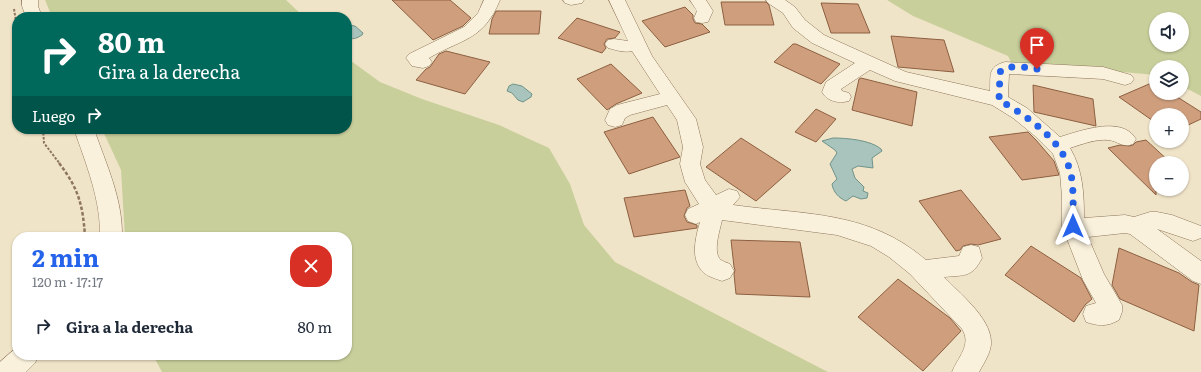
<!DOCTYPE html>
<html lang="es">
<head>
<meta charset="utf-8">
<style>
  :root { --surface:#fff; --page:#f2f2f3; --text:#1f2937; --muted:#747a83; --accent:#2563eb }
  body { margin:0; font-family:Literata,serif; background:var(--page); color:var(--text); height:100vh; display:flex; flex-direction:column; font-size:15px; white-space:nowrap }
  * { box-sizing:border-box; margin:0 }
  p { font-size:13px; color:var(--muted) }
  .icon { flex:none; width:22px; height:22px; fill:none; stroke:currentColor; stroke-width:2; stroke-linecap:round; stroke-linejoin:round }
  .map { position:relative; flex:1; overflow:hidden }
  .sheet { position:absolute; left:12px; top:232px; width:340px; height:128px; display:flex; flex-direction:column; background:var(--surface); border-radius:16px; box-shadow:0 1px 3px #0004 }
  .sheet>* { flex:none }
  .guide { position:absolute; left:12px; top:12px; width:340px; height:122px; border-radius:16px; box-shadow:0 1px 3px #0004; background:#00695c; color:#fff; overflow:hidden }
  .controls { position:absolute; left:1149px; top:12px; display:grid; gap:8px }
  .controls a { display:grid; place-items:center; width:40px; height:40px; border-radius:50%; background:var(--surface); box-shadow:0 1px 3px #0004; font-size:20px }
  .pin { position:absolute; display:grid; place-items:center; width:34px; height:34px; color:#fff; margin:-41px -17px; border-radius:50% 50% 50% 0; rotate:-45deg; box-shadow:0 0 4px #0007 }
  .pin .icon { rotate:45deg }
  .me { position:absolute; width:44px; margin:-22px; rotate:0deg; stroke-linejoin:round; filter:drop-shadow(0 0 3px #0008) }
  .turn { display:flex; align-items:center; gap:14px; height:84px; padding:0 20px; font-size:18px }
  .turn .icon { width:52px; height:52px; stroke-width:2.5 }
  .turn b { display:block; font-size:28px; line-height:34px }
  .then { display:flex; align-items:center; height:38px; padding:0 20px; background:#0003; gap:8px; font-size:15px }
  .round { display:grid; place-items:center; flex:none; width:42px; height:42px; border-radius:16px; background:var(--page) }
  .summary { display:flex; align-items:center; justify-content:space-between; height:68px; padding:0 20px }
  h1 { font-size:24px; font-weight:700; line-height:30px; color:var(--accent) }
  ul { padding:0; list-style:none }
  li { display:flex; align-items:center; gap:12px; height:52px; padding:0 20px }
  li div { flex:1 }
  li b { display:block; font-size:15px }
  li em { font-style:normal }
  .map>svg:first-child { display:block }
</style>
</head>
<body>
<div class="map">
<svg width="1201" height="372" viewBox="0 0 1201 372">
  <rect width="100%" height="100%" fill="#f0e4c8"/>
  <path fill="#c9cf9b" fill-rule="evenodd" d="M45,0H286L304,17H52Z
    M887,0H1201V96L1182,86V67H1156V75L1011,62L1008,56L913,16ZM1156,19H1182V45H1156Z
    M347,58L380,82L422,99L499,125L549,148L570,184L584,225L615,262L828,372H162L153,355H347V237H125L121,170L102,129H347Z"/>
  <path fill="#a9c4bc" stroke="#6f938a" d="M347,25L355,26L363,33L362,35C357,38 352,41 347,36Z
    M513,84L522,86L532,94L531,97L523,102L518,100L512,93L507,91L509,86Z
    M833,138C846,138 871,140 881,149L882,151L872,158L873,168L858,166L852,169L855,178L864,187L863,191L868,193L867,198L861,199L853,196L846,201C839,198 833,192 832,184L837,179L830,164L837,153L835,150L822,141Z"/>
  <path fill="#cf9f7d" stroke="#8d5f41" d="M392,0H450L471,18L463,26L433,40Z
    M721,2H766L769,5L774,25H725Z
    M821,3L858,4L870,33H831Z
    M685,7L693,15V19L695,23L702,24L710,32L665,47L642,21Z
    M496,11H541L539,34H489L492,19Z
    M577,18L620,32L615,38L607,39L604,44L606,48L602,53L558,38Z
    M891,36L944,40L954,72L898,67Z
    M793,44H796L840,64L821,84L774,62Z
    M446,51L490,62L465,94L416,80L426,69L430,67L439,54Z
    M611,64L642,93L616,104L607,110L577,79Z
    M861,78L917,92L912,126L852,110L859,79Z
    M1156,81V93H1171L1201,112V119L1182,128V115H1156V123L1119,97Z
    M1033,85L1093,99L1096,126L1034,112Z
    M816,109L836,119L816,142L795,132Z
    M653,117L680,157L629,174L604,132Z
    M1028,132L1036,140L1054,161L1059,175L1022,180L989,137Z
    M741,138L791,170L756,201L706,167Z
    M1146,140L1171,163H1156V195L1108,148L1120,145L1129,146L1133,145L1136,142Z
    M685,190L690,206L687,208L684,216L687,222L697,225V228L634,237L624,198Z
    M961,190L1001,239L978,245L971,244L963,246L960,250L956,251L919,201Z
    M731,240L800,242L810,297L736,294L734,274L735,270L734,267Z
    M1031,246L1081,278L1092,299L1085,305L1074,322L1005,275Z
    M1119,248L1179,273L1192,282L1199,285L1194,331L1120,299L1112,285Z
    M898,279L950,318L961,331L923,371L858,317Z"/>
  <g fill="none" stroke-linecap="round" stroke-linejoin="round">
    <defs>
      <path id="minor" d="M22,0H38V6L42,17H26L22,6Z
        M484,0H500C483,41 463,38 429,58L432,62L429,66L423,68L412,66L406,58L409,54L464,27L478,13Z
        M563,0H584L582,3L571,5L565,3Z
        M609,0H625L652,56L696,119L703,147L700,164L705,180L716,195L729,189L737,191L740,197L733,205C804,215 868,210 926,260L959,256L963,247L971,245L979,247L982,258C972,278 964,275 944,277C959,293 990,317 991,341C992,351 984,363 979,372H952C958,357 972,345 962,329L910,274L889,257L871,246L837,235L722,220C720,230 712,253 721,260C724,262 728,263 730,264L734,271L730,278L722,281C717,279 709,277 704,273C690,260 695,239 700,222L696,224L688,221L685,215L688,209L699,204L685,182L680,164L683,147L677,120L667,105L630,115L625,118L622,125L615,127L608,125L605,120L610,109L617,105L660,94L632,51C624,53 616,50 608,48L605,44L608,40L614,39L628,41Z
        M690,0H706L713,11L708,22L702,23L696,22L694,18L697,11Z
        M766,0H785L795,7L805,20L824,35L906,72L990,91C991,76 987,67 1005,62L1103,67L1131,75L1134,79L1131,83L1125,85L1103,79L1009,74L1008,97L1027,108L1060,137C1080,131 1122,115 1136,139L1133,144C1121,148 1119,141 1108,140C1095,139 1083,144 1070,148C1083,170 1084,194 1084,218L1125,215L1134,217L1150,212H1157L1172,215L1201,226V238L1193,241L1157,229L1201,261V284L1193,281L1130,234L1125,233L1088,237L1104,274L1122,305V312L1119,320C1107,327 1098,326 1086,322L1083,314L1086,306L1096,303L1083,280L1062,226V197L1060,173L1053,154L1035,136L1013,118L992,105L895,81L870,70L841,89L842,91L849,93L851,97L849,101C838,104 827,101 822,92L826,82L855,63L812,43L793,28L783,13L768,3Z
        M74,129H94C106,164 123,199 122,237H100C101,200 86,164 74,129Z
        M17,347V355H39L35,363L26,372H0V362Z"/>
    </defs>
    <use href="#minor" stroke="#8d765c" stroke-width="1"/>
    <path stroke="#8d765c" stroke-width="2" stroke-dasharray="2.5 1.5" stroke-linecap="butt" d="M14,9L17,28
      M43,129L44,143L60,164"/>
    <path stroke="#8d765c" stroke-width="2.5" stroke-dasharray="3.5 2" stroke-linecap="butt" d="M59,163C79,189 83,206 85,237"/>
    <use href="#minor" fill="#faf1dc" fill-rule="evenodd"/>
  </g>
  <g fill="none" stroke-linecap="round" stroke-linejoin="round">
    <path stroke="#2563eb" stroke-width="7" stroke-dasharray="0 12.6" d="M1037,69C1027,68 1008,63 1000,72L999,100C1028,117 1063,140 1071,174C1074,191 1073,209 1073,226"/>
  </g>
</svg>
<div class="controls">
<a><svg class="icon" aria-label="sound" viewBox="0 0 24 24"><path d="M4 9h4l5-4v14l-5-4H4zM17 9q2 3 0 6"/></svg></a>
<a><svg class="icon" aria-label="layers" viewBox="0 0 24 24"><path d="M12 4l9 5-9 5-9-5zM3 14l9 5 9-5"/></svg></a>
<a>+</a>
<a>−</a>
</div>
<div class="pin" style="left:1037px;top:69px;background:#d93025"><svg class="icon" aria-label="arrive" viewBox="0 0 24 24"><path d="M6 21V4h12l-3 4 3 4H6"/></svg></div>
<svg class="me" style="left:1073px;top:226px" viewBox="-20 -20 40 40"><path d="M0-17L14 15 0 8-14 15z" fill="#2563eb" stroke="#fff" stroke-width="4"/></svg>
<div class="guide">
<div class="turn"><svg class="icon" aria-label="right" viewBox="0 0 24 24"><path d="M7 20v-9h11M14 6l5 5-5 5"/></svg><div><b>80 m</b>Gira a la derecha</div></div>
<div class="then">Luego<svg class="icon" aria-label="right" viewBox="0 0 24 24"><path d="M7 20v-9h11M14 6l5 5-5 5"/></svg></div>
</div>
<section class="sheet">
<div class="summary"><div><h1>2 min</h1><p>120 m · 17:17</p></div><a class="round" style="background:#d93025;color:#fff"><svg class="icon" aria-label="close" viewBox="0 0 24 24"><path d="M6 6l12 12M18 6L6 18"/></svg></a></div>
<ul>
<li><svg class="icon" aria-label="right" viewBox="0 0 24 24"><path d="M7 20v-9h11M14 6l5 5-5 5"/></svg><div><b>Gira a la derecha</b></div><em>80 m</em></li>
</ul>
</section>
</div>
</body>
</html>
